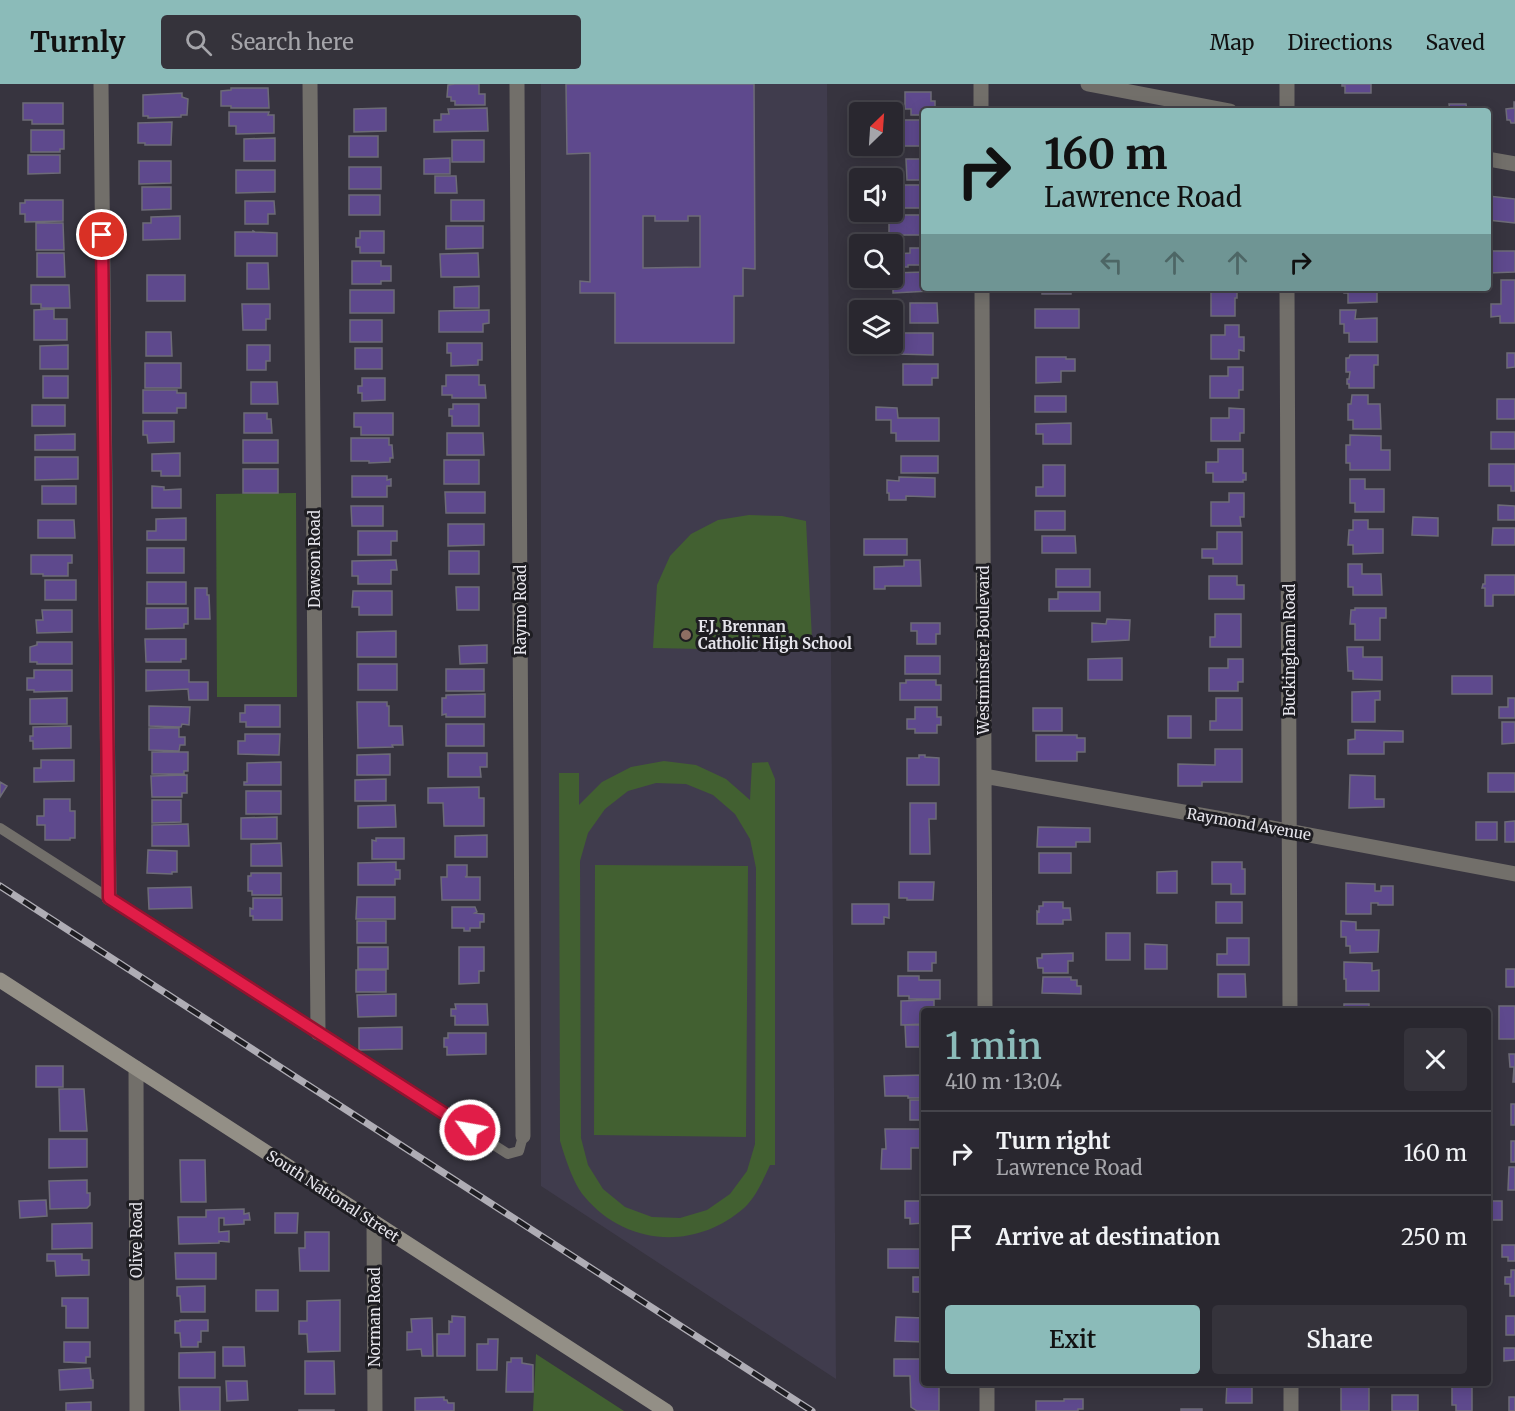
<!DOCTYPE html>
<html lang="en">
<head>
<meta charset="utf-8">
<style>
  :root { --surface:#29272f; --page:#35333b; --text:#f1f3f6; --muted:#a5a5aa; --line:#45444b; --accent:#8bbbb9 }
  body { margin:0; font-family:Merriweather,serif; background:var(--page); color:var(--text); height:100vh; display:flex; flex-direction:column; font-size:22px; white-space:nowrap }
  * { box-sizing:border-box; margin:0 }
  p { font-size:20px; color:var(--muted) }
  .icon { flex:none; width:33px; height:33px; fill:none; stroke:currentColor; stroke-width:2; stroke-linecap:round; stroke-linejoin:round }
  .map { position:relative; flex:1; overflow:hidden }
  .panel { position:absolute; left:921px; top:924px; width:570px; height:378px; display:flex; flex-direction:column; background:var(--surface); border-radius:6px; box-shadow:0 3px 15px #0003,0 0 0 2px var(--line) }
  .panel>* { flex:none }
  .hud { position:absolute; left:921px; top:24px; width:570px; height:183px; border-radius:6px; box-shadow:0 3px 15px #0003,0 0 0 2px var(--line); background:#8bbbb9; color:#111; overflow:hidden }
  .needle { width:39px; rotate:25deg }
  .tools { position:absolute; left:849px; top:18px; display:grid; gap:12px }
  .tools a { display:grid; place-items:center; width:54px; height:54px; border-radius:6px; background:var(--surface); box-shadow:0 3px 15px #0003,0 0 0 2px var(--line); font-size:30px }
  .pin { position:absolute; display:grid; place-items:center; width:51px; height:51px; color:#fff; margin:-26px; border:3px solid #fff; border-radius:50%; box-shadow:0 2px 6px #0007 }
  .me { position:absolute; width:66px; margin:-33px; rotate:302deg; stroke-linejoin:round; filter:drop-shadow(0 0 4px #0008) }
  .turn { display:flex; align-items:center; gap:21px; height:126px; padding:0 24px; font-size:27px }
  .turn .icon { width:78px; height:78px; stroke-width:2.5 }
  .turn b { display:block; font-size:42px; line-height:51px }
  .lanes { display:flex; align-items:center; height:57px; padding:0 24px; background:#0003; justify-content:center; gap:30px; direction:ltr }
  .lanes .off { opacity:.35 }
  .round { display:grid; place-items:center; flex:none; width:63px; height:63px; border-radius:6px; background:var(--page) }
  .headline { display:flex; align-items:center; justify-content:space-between; height:102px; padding:0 24px }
  h1 { font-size:36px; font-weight:600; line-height:45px; color:var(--accent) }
  .action { display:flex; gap:12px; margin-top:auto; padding:12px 24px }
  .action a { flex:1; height:69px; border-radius:6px; background:var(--accent); color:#111; font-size:24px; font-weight:600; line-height:69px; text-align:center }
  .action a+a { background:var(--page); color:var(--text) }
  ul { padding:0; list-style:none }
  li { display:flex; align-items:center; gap:18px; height:84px; padding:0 24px; border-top:2px solid var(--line) }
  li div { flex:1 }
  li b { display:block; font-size:22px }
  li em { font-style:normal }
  header { display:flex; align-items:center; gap:36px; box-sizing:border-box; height:84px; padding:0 30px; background:var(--accent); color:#111 }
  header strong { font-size:28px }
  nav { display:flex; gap:33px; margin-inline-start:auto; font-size:21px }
  .search { width:420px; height:54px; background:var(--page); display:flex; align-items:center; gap:15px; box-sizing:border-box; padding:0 21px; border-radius:6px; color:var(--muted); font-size:22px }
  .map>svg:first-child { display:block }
</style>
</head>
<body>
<header>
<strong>Turnly</strong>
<div class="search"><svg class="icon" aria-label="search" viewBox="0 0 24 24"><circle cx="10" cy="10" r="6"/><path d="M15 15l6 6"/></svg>Search here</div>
<nav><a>Map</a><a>Directions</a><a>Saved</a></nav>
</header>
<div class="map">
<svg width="1515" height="1327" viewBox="0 0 1515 1327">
  <rect width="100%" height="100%" fill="#37343f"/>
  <path fill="#403c4d" d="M541,0H827L836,1295L541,1102Z"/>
  <path fill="#426031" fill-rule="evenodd" d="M296,409L297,613H217L216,410Z
    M749,431L782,432L806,437L812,555L800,567L653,564L657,501L670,472L691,450L718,436Z
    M664,677L696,681L726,695L750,716L752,679L768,678L775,695V1081H770C763,1096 756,1113 744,1124C695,1167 625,1162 584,1112C573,1099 565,1073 560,1057L559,689H579V721L602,698L631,683ZM656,699L686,700L713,711L735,730L750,755L756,784L755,1060L747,1087L730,1110L707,1126L680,1134L652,1133L625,1123L603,1105L588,1081L581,1054L580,777L588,749L605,725L628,707Z
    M595,781L748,782L746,1053L594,1051Z
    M536,1270L624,1327H533Z"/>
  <path fill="#5e498d" stroke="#6d6b77" stroke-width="1.5" fill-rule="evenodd" d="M455,0H479V10H485V21H455V17H451V13H447L448,1Z
    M566,0H754L755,185L743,184V212H734V259H615V209H580V197L590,198V69L567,70ZM643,132H655V137H688V132H700V183L643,184Z
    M1342,0H1371V9H1345V2H1342Z
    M231,4H268L269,24H231V22H221V7L231,6Z
    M905,8H931V17H935V23H931V27H924V31H911V25H905Z
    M182,9V13L188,15L187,31H181V33L148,34V32H143V11Z
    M1514,18H1515V39H1511L1510,36H1507L1506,25L1514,24Z
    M23,19H63V40H32V36H23Z
    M1449,20H1466L1467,27H1450Z
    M386,24V47L354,48V25Z
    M487,24L488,47L434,48V36H441V30H449L448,25Z
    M229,28H269L268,31H274V49L236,50V42H229Z
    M892,36H924V62H890H892Z
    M172,38L171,61H145V59H138V39Z
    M31,46H64V65H60V68H31Z
    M349,52H378V73H349Z
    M275,54V77H244V55Z
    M452,56H484V78H452Z
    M28,71H60V89L28,90Z
    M450,74V90H424V75Z
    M906,75H924V96H907Z
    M139,77H171V99L139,100Z
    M349,83H381V105H349Z
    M236,86H275V108L236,109Z
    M435,92H456L457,109H435Z
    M892,101H924V124H892Z
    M142,103H171V125L142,126Z
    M349,111H380V131H349Z
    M1488,112L1515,115V139L1488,136Z
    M25,116H63V137L25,138V130H20V119H25Z
    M451,116H484V137H451Z
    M245,117H274L275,130H268V140H245Z
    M889,131H924V151H889Z
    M180,132V155L143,156V139H151V133Z
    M36,139H63L64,166H36Z
    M446,142H483V164L446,165Z
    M253,147L255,148L277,149V172H235V148H253Z
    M360,147H384V169H360V163H356V154H360Z
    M910,164H924V181H908V183H899L898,170L910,169Z
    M1488,167H1515V188L1488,189Z
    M37,169H64L65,193H37Z
    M478,169L479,193H441L440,170Z
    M352,177H381V182H391V197H381V200H352Z
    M247,179H268L269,205H247Z
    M924,188V204H929L930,207L893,209V203H887L886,195H893L892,189Z
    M147,191H185V217H147Z
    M1501,196H1515V239H1500V232L1491,233V220H1501Z
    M31,201H69L70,224H41V220H31Z
    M479,202V224H454V203Z
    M1042,204H1071V210H1042Z
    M1211,204H1251V208H1237V214H1235V232H1211Z
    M1344,204H1377V218L1348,219V209H1344Z
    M350,206H394V229H350Z
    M910,219H937L938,239H910Z
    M242,220H270V235H266V246H243Z
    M54,225V235H67V256H34V226Z
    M1035,225H1079V244H1035Z
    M489,226V239L483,240V248H439V227Z
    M1340,226H1356L1355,235L1377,234V258H1349V249H1344V240H1340Z
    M350,236H382V258H350Z
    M1225,241H1239V253H1244V267L1239,266V275H1211V251H1225Z
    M146,248H171L172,272H146Z
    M897,249H933V271L898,270Z
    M447,259H482V276H478V281L451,282V269H447Z
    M68,261V285H40V262Z
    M247,261H270V277H266V286H247Z
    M355,264H382V285H355Z
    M1507,269H1515V283L1507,284Z
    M1350,271H1378V281H1374V304H1349V300H1347V295H1349L1350,288H1346V274H1349Z
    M1036,273H1066V275H1075V287H1061V298L1036,299Z
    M145,279H181V304H145Z
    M903,280H938V294H932V301H903Z
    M1228,283H1243V306H1239V314H1210V292H1228Z
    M446,291H479V301H485L486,314H452V311H442V302H446Z
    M43,292H68V314H43Z
    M362,294H385V316L362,317V309H358V302H362Z
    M251,298H277L278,320H251Z
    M143,306H177V309H186V324H177V329H143Z
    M1352,311H1368V320H1380L1381,345H1353V336H1348V320H1351Z
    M1035,312H1066V328H1035Z
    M1497,315H1515V335H1497Z
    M453,320H479V342H452V332H449V325H453Z
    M32,321H65V342H32Z
    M876,323L897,324L898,334H939V357H896V349H891V336H876Z
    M1229,324L1244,325V349H1240V357H1211V334H1229Z
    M244,329H267V335H271L272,349H244Z
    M354,329H393V351H361V343H354Z
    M143,337H174V358L148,359L147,351H143Z
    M1071,339V360H1043V350H1036V340Z
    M1491,348H1515V365H1491Z
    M447,349H483L484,371H447Z
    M75,350V366H35V351Z
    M1350,351L1381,352V366H1390V386H1350V379H1346V361H1350Z
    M351,354H389V361H392L393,374H390V378L369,379V377H351Z
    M243,356H278V379H243Z
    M1218,365H1243V389H1246V396H1243V398H1213V389H1206V378H1218Z
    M180,369V392H161V387H152V370Z
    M901,372H938V389H901Z
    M35,373H78V395L35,396Z
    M444,376H479V400H444Z
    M1489,380H1515V407H1511V402H1489Z
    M1043,381H1065V412H1036V403H1043Z
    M243,385H278V409H243Z
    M352,392H387V396L391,395V402H387V413H352Z
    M899,393L935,394V413L906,412V416H889V409H887V396L899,397Z
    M1350,395H1365V405H1384V428H1355V419H1350Z
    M42,402H76V420H42Z
    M152,402L164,403V406L181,405V424H152Z
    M445,408H485V429H446Z
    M1229,409H1244V433H1240L1241,442H1211V418H1229Z
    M1498,421L1515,422V436H1498Z
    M351,422H383V442H352Z
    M1035,427H1065V446H1035Z
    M1413,433L1438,434V452L1412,451Z
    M186,434V456H147V447H156V435Z
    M38,436H74L75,454H38Z
    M1353,436H1368V445H1383V469L1353,470V461H1348L1349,446H1353Z
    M448,440H484V461L448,462Z
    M1493,444H1515V461H1492Z
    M358,447H397V457H391V471H358Z
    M1217,448H1242V480H1213V474H1202V465H1217Z
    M1042,452H1075L1076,469H1042Z
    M864,455H907V471H864Z
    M147,464H184V489H147Z
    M449,467H479V490H449Z
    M31,471H72V479H68V492H43V490H31Z
    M396,476L397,486H391V500H358V492H352V477Z
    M904,476H920L921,502H885V505H874V483L904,482Z
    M1348,480H1362V490H1381L1382,511H1353V503H1348Z
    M1056,485H1090V503H1056Z
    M1485,491H1515V511H1493V522H1485V504H1482L1483,500H1485Z
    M1209,492H1237V501H1244V515H1209Z
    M45,496H76V516H45Z
    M147,498H186V520H147Z
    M456,503H479V526H457Z
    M195,504H207V511H209L210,535H195Z
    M353,507H392V531H359V523H352Z
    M1058,508H1100V527H1049V515H1058Z
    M146,524H188V540H184V544L146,545Z
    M1355,524H1386V534H1380V556H1355V540H1350L1351,526H1355Z
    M42,526H72V548L37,549L36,536H43Z
    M1215,530H1241V563H1210V553H1215Z
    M1107,535L1130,536L1129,556L1092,558V539L1106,540Z
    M911,539H940V550H936V560H917V547H911Z
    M396,547V573H357V548Z
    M145,555H186V575H181V578H146Z
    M37,558H72V580H37V578H30V563L37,561Z
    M487,561V579L460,580L459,562Z
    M1347,563H1363V573H1382V596L1353,595V587H1348Z
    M905,572H940V590H905Z
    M1122,574V596H1088V575Z
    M1228,575H1243V598H1238V607H1209V584H1228Z
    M358,580H397V606H358Z
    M446,585H484V607H446Z
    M34,586H72V607L34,608V606H27V594H34Z
    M146,586H189V598H208V616H189L188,605L146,607Z
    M1452,592H1492V610H1452Z
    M906,596H936V601H941V616H900V599H906Z
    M1380,607V616H1375V638H1352V608Z
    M485,610V633H446V630L442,631V614H446V611Z
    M67,614V640H30V615Z
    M1216,614H1242V646H1210V637H1216Z
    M1508,614H1515V634H1499V623H1508Z
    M357,618H387V622H389V642H402L403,661H392L393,663L358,664Z
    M245,621H280V643H246V638H240V629H245Z
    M149,622L190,623L189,641L182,640L181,643L149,642Z
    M915,623H937V633H941V641H937V649H915V645H907V635H915Z
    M1033,624H1062V647H1033Z
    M1168,632H1191V654H1168Z
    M1502,638H1515V659L1502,660Z
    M446,640H484V662H446Z
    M71,642V664L33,665V657H30V652H33V643Z
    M149,644H179V653H185V661H180L179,667L149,666Z
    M1355,646L1403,647V658H1384V670H1348V656L1355,655Z
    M245,650H280L279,671L238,670V657H245Z
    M1036,651H1077V654H1085V668H1077V677H1036Z
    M1215,665H1242V698H1202V702H1178V680L1215,681Z
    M152,668H188V687H184V690H152Z
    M448,669H487V683H480L481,693H448Z
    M390,670V691H357V671Z
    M919,671H925V673L939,674V701H907V674H919Z
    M41,676H74V697L34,698V684H41Z
    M281,678V701H244V698H247V679Z
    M1488,689H1515V708H1488Z
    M187,691V709H182V713H152L151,692Z
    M1350,691L1375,692V715H1384V723L1349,724Z
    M386,695V717H355V696Z
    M0,698L7,702L0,713Z
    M479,703V714H484V742H444L443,719H428V704Z
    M246,707H281V730H246Z
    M44,715H70V727H75V754H70V756H45V741H37V732H44Z
    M152,716H181V738L152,739Z
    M910,719H936V735H929L930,770H910Z
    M395,721L396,743L358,744V722Z
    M277,733V755H241V734Z
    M1515,737V758H1505V738Z
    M1476,738H1497V756H1476Z
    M188,740L189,762H152V741Z
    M1038,743L1090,744V758H1076V763H1037Z
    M487,751V773H455V752Z
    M376,754H404V775H372V756L376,757Z
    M281,759L282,782H251V760Z
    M148,766L177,767V788H172V790L147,789Z
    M1039,769H1071V789H1039Z
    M396,778V786H400V795H395V801H358V779Z
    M1212,778H1242V785H1245V810H1231V800H1212Z
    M447,781H467V792L465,793H480V816H442L441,793H447Z
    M1177,787V809H1157V788Z
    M251,789H281V811H252V807H248V792H251Z
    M899,798H934L933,816H907V814H899Z
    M1346,799L1375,800V807H1381V802H1393V821H1378V819H1371V830H1346Z
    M191,803L192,824L149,825L148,804Z
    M357,813H395V835H356Z
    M253,814H282V836H253V832H250V824L253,825Z
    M1043,818H1063V824H1070L1071,836H1063V840H1037V827L1039,828V822H1043Z
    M1216,818H1242V839H1216Z
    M852,820H889V834L884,833V840H852Z
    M452,823H475L477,828L475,829L484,830V838H480V844H470V847H464V844H452Z
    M357,837H386V859H357Z
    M1341,837L1356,838V846H1379L1378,868L1350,869V862H1346V853H1341Z
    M1106,849H1130V876H1106Z
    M1227,854H1249V881H1217V870H1227Z
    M1145,860L1167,861V885H1145Z
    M358,863H388V885H358Z
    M459,863H484V887H479V899L459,900Z
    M908,868H936V879H932V887H908Z
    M1073,869V877H1068V889H1043V884H1038L1037,874H1042V870Z
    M1344,878L1372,879V887L1379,886V907H1346V895H1344Z
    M1506,885H1515V903H1506Z
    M356,886H386V908H356Z
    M1218,890H1245L1246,913H1218Z
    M898,892H919V896H940V915H909V912H898Z
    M1043,893H1071V896H1077V902H1081V910L1042,909Z
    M396,910V932L358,933L357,911Z
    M934,916V927H924V940L901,941V917Z
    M455,920H487L488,941H455V932H451V925H456Z
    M1344,920H1369V927H1344Z
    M1499,922H1515V955H1499Z
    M905,941H924V963H906Z
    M402,943V965L359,966V944Z
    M448,949H486V970L447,971V963H444V954H448Z
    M1509,970H1515V998H1513L1514,983H1510Z
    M36,982H63V1003H36Z
    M924,991V1014H908V1012H885L884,992Z
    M59,1005H84L87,1047H60Z
    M910,1016H924V1036H910Z
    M1511,1020H1515V1041H1511Z
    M885,1045H924V1064H911V1085H881L882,1065H886Z
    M49,1055H87V1083L49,1084Z
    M1511,1057H1515V1078H1511Z
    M180,1076H205L206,1118H181Z
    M1509,1083H1515V1106H1508Z
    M87,1096V1109H90V1121L87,1124L50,1125L49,1097Z
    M46,1116L47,1132L20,1134L19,1117Z
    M905,1117H924V1139L910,1140V1134H905Z
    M1488,1117H1502V1136H1488Z
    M244,1125V1130L249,1129L250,1136H244V1140L224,1141V1134H219V1148L229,1147V1158L219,1157V1159L179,1160L178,1133H206V1126Z
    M275,1129H298L297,1149H275Z
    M92,1139V1164L52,1165V1140Z
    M305,1148H329V1187H300L299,1164H305Z
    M1502,1161H1515V1177H1508V1173H1502Z
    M888,1165H923V1184H888Z
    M175,1169H216V1195H176Z
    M47,1170H82V1176H89V1191L56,1192L55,1177H47Z
    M1511,1186H1515V1212H1510V1200H1505V1193H1511Z
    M913,1193H924V1208H913Z
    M205,1202V1228H181L180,1212H177V1203Z
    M256,1206H278V1227H256Z
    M62,1214H88V1244H66V1222H62Z
    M340,1216V1267L308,1268L307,1250H299V1237H307V1217Z
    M452,1232L465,1233V1272H437V1250H449V1237L452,1238Z
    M1506,1232H1515V1251H1506Z
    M896,1233L924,1234V1258L895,1257Z
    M432,1234L433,1272H422L421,1265L407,1266V1248H412L411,1235Z
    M180,1236H208V1247H201V1258H198V1263H181L180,1249H175V1237H180Z
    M488,1255H498L497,1286H477V1260H488Z
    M64,1258H90V1273H86V1279L64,1278Z
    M223,1263H244L245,1282H223Z
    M1504,1264H1515V1276L1504,1277Z
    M215,1268V1294H179V1269Z
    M511,1274H522V1279L533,1281V1308H506L507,1278H511Z
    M894,1275H924V1299H939V1327H917L911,1323L910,1292H894Z
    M305,1277H334L335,1310H305Z
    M90,1284L91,1296H93V1304L60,1306L59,1286Z
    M226,1297H247L248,1316L227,1317Z
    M1227,1299H1252V1319H1226Z
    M1341,1299H1369V1327H1341Z
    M1452,1302H1472V1327H1456V1321H1452Z
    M179,1303H220V1327H180Z
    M1392,1311H1418V1327H1392Z
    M444,1313V1316H447L448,1319H454V1327H415V1314Z
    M1509,1313H1515V1327H1509Z
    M1064,1315H1083V1325H1078V1327H1036V1317H1064Z
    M91,1318V1327H66V1319Z
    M1181,1325H1202V1327H1181Z
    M299,1326H334V1327H299Z"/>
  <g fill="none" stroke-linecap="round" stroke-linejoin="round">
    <path stroke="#726f6a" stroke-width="10" d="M0,744L508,1070L519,1067L523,1052"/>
    <path stroke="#726f6a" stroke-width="15" d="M101,0L109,814
      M310,0L318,949
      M517,0L523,1052
      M981,0V27
      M1088,0L1230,27
      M1287,27V0
      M1488,75L1515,80
      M982,204L985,927
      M1287,204L1290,927
      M984,692L1261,742L1515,790
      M136,984L137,1327
      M374,1138L375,1327
      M987,1299V1327
      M1291,1299V1327"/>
    <path stroke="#938f86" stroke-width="15" d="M0,896L666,1327"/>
    <defs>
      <path id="rail" d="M0,802L812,1327"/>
    </defs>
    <use href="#rail" stroke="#afadb5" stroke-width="7"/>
    <use href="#rail" stroke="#1e1d22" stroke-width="4.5" stroke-dasharray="14" stroke-linecap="butt"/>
  </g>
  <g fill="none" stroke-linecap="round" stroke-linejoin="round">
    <defs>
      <path id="route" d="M102,151L109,814L470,1046"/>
    </defs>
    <use href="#route" stroke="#92132f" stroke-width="15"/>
    <use href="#route" stroke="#e11d48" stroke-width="10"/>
  </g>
  <circle fill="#8d6e63" stroke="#1e1d22" stroke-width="2" cx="686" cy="551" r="6"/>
  <g text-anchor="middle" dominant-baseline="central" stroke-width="6" stroke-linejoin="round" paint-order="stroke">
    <g font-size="15" fill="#e5e4eb" stroke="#1e1d22">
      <text transform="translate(314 475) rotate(-90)">Dawson Road</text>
      <text transform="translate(520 526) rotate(-90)">Raymo Road</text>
      <text transform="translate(983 566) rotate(-90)">Westminster Boulevard</text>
      <text transform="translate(1289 566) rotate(-90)">Buckingham Road</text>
      <text transform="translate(1249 740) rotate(10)">Raymond Avenue</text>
      <text transform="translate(333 1112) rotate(33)">South National Street</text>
      <text transform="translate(136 1156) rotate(-90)">Olive Road</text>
      <text transform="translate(374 1233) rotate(-90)">Norman Road</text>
    </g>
    <g font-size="15" font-weight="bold" fill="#e5e4eb" stroke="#1e1d22" text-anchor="start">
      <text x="698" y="542">F.J. Brennan<tspan x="698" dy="17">Catholic High School</tspan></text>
    </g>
  </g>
</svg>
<div class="tools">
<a><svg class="needle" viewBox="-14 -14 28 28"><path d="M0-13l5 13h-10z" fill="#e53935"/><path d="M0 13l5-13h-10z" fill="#a5a5aa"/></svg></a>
<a><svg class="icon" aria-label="sound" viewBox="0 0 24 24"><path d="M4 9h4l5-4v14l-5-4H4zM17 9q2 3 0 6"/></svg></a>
<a><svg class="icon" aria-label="search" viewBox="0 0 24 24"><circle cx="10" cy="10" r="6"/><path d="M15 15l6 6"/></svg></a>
<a><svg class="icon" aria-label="layers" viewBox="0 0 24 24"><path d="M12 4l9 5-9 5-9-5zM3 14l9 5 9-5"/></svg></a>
</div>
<div class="pin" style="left:102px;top:151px;background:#d93025"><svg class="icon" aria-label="arrive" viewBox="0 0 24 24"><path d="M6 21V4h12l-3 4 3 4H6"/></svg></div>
<svg class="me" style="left:470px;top:1046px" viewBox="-20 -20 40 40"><circle r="17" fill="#e11d48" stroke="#fff" stroke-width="3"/><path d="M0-11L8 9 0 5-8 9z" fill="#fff"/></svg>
<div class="hud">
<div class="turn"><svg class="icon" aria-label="right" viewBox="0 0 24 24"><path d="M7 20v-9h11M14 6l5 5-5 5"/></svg><div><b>160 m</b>Lawrence Road</div></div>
<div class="lanes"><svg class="icon off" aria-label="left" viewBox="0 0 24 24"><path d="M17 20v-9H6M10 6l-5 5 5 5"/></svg><svg class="icon off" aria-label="ahead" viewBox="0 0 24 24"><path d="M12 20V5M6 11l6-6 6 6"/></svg><svg class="icon off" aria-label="ahead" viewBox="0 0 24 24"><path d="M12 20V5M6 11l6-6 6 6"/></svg><svg class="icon" aria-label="right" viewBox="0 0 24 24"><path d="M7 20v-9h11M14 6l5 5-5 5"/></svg></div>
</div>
<section class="panel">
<div class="headline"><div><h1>1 min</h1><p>410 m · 13:04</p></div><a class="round"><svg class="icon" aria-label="close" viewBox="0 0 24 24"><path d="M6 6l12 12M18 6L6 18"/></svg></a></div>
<ul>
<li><svg class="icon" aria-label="right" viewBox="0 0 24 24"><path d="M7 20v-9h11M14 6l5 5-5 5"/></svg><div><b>Turn right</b><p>Lawrence Road</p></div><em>160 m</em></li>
<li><svg class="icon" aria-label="arrive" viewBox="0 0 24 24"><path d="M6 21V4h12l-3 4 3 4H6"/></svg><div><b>Arrive at destination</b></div><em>250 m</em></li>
</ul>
<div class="action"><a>Exit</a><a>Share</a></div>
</section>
</div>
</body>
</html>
